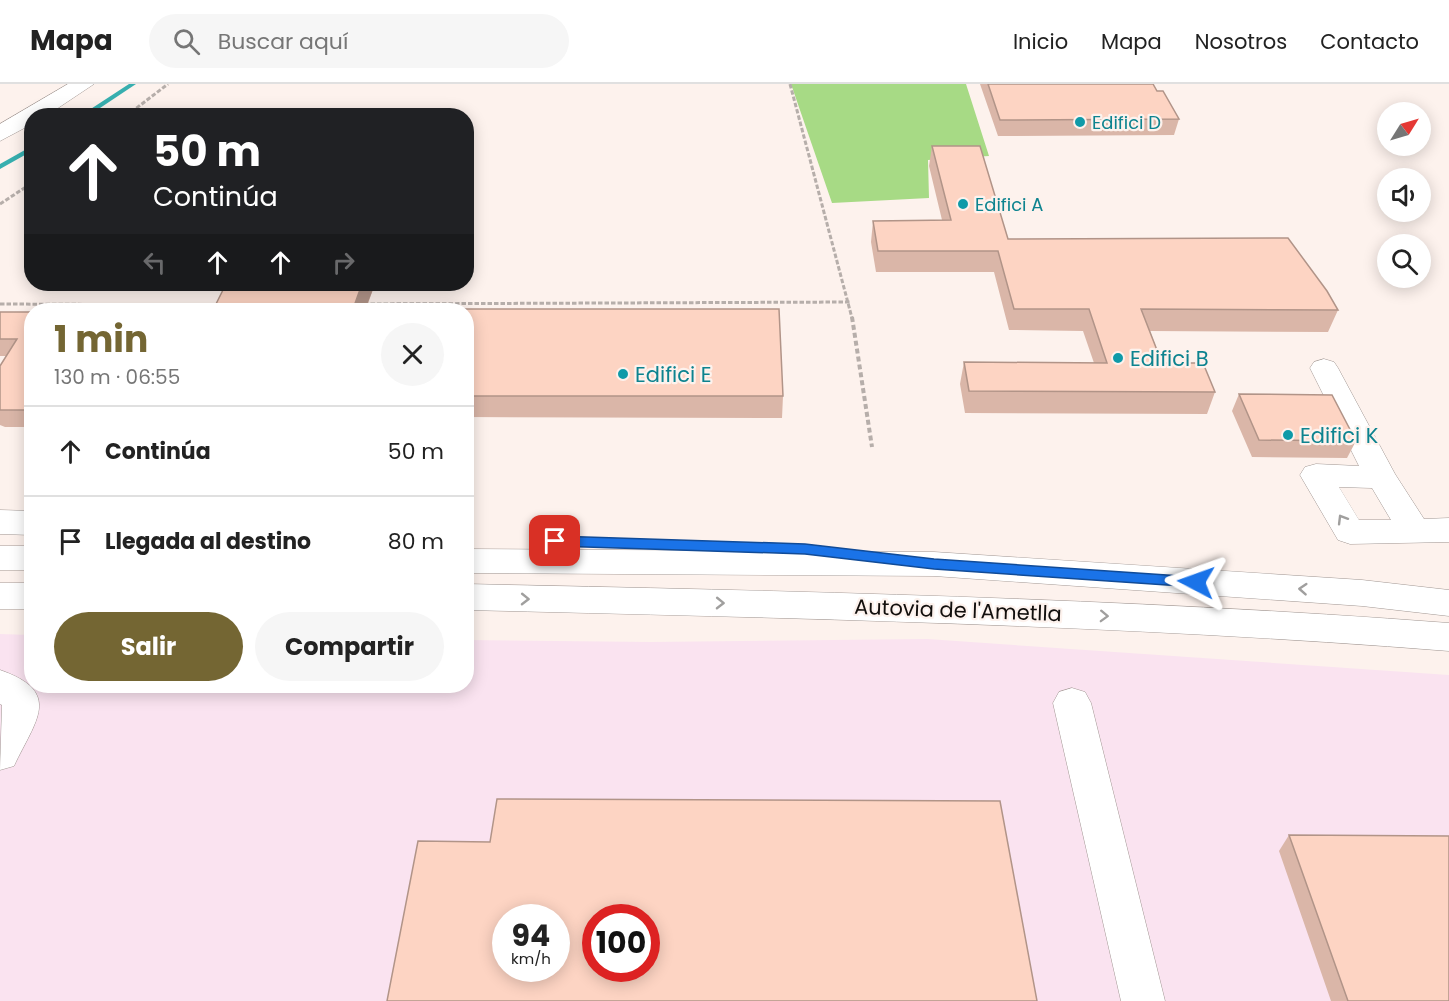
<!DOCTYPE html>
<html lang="es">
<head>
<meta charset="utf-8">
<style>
  :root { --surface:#fff; --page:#f6f6f6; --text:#222; --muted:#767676; --line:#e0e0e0; --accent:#746633 }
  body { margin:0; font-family:Poppins,sans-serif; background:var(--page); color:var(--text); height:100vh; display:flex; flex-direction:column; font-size:22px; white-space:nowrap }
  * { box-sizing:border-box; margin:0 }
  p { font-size:20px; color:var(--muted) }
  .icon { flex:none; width:33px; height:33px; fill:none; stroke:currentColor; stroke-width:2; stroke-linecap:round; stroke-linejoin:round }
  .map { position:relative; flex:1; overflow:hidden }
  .side { position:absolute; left:24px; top:219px; width:450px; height:390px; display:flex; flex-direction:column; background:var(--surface); border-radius:24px; box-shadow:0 3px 15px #0003 }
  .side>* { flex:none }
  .hud { position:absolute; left:24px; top:24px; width:450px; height:183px; border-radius:24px; box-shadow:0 3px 15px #0003; background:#202124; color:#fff; overflow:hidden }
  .needle { width:39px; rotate:53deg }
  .controls { position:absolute; left:1377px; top:18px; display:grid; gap:12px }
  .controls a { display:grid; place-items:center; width:54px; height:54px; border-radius:50%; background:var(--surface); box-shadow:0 3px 15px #0003; font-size:30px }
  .speed { position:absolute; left:492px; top:820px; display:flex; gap:12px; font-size:30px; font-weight:700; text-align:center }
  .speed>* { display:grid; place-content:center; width:78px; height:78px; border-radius:50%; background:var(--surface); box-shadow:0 3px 15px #0003; line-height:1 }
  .speed small { font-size:15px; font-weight:400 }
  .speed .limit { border:9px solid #d22; background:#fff; color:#111 }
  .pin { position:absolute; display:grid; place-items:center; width:51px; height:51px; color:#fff; margin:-26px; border-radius:12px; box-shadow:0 3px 9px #0006 }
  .me { position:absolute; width:66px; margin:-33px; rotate:274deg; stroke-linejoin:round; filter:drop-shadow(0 0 4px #0008) }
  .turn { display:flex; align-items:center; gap:21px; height:126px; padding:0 30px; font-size:27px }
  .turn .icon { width:78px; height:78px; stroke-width:2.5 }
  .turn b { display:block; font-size:42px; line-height:51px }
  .lanes { display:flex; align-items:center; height:57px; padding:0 30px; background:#0003; justify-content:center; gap:30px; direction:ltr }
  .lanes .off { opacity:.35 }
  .round { display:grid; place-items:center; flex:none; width:63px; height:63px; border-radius:32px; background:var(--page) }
  .overview { display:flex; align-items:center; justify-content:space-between; height:102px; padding:0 30px }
  h1 { font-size:36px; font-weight:700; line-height:45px; color:var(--accent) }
  .cta { display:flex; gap:12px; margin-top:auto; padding:12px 30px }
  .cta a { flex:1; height:69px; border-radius:36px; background:var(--accent); color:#fff; font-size:24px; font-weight:700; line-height:69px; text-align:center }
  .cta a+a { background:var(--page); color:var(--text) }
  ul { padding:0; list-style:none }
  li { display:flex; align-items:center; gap:18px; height:90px; padding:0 30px; border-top:2px solid var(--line) }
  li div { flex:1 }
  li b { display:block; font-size:22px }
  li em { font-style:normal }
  header { display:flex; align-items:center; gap:36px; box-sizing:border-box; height:84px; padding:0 30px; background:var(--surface); border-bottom:2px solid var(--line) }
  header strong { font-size:28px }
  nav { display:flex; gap:33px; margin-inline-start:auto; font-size:21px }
  .search { width:420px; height:54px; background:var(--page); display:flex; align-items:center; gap:15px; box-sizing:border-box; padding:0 21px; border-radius:33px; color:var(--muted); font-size:22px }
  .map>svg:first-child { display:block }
</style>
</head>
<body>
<header>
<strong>Mapa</strong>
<div class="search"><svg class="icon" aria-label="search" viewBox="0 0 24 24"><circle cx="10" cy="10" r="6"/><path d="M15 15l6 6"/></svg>Buscar aquí</div>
<nav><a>Inicio</a><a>Mapa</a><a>Nosotros</a><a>Contacto</a></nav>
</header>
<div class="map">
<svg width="1449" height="917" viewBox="0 0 1449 917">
  <rect width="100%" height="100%" fill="#fdf2ed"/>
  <path fill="#fae3f0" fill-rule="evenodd" d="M0,550L31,551L32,602H466L467,556L651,558L927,555L1449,591V917H0ZM506,834H556V885H506ZM596,834H646V885H596Z"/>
  <path fill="#a7da85" d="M791,0H966L989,72L928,76L929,114L832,119Z"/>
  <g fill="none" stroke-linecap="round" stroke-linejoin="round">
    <path fill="#37afaf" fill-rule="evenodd" d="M129,0H136L88,32H80Z
      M32,62V67L0,85V80Z"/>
    <defs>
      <path id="minor" d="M68,0H94L46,32H32V40L0,57V40Z
        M1324,275L1334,278L1338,284L1395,390L1424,435L1449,434V458L1350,460L1338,456L1300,391L1305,383L1316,380L1359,382L1310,284L1314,278ZM1339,403L1372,404L1391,436H1359Z
        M0,586C64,608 35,637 14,682L0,686L2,621L0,620Z
        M1072,604L1085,608L1091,619L1165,917H1121L1053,619L1059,608Z"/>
      <path id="highway" d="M0,426L32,427V451L0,450Z
        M0,462H32V486H0Z
        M466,465L934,468L1362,496L1449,506V532L1362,522L934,492L466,489Z
        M0,499H32V525H0Z
        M466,500C794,507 1122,514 1449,539V567C1122,541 794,534 466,526Z"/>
    </defs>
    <use href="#minor" stroke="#a19793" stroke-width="1"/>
    <use href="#highway" stroke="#a19793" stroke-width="1"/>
    <path stroke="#b6aeaa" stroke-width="3" stroke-dasharray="4.5 2" stroke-linecap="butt" d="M790,0L852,234
      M126,32L168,0
      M0,120L32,99
      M0,220L218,221
      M364,220L850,218"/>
    <path stroke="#b6aeaa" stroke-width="4" stroke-dasharray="5 3" stroke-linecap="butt" d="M852,233L872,363"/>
    <use href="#minor" fill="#fff" fill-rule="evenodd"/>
    <use href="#highway" fill="#fff" fill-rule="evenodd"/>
  </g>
  <path fill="#dab6a8" d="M980,0H1153L1157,7L1179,35L1174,51L998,52Z
    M932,62L1008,155L1338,226L1328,248L1150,247L1162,279L1215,308L1207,330L965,329L960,300L964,278L1094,279L1083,247L1009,246L994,188H876L871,158L873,137L942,136L929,82Z
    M226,200H375L366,225H779L783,312L782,334L466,333V226H213Z
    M0,228H32V343H5L0,341V282L6,272H0Z
    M1239,310L1356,357L1347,374L1252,373L1232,327Z
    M1289,751L1449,917H1331L1279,767Z"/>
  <path fill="#b19488" d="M362,200H375L365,226L353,225Z"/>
  <path fill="#fdd4c3" stroke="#b19488" stroke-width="1.5" fill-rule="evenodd" d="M988,0H1153L1157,7H1163L1179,35L1000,36Z
    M932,62H980L1008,155L1288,154L1327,207L1338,226L1141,225L1162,279H1203L1215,308L969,307L964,278L1107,279L1089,225H1014L998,167H878L873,137L951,136Z
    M226,200H362L353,225H779L783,312H466V226H213Z
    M0,228H32V326H0V282L17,255H0Z
    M1239,310L1332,311L1356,357L1259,356Z
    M497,715L1000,717L1037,917H387L418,757L490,758ZM506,834H556V885H506ZM596,834H646V885H596Z
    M1289,751L1449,752V917H1348Z"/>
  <defs><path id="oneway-chevron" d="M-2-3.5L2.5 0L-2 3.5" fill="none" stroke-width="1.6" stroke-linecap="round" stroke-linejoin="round" transform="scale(1.5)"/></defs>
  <g stroke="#a09f9e">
    <use href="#oneway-chevron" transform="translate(1342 435) rotate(-121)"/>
    <use href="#oneway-chevron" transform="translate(1303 505) rotate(-176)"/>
    <use href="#oneway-chevron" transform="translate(525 515) rotate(1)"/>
    <use href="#oneway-chevron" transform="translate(720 519) rotate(1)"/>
    <use href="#oneway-chevron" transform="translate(1104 532) rotate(2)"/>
  </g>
  <path fill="#1a73e8" stroke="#114b97" stroke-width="1.5" d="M555,452L805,460L934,475L1196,493L1203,498L1196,503L934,485L805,470L555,462L548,457Z"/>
  <g fill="#0f9aa8" stroke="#fdf2ed" stroke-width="2">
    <circle cx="1080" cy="38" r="6"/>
    <circle cx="963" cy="120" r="6"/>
    <circle cx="1118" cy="274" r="6"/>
    <circle cx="623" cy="290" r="6"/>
    <circle cx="1288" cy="351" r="6"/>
  </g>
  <g text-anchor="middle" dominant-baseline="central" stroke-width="4.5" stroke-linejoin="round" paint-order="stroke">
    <g font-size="18" fill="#0d838f" stroke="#fdf2ed" text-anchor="start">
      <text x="1092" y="38">Edifici D</text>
      <text x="975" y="120">Edifici A</text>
    </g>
    <g font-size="21" fill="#0d838f" stroke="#fdf2ed" text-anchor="start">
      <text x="1130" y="274">Edifici B</text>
      <text x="635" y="290">Edifici E</text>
      <text x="1300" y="351">Edifici K</text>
    </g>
    <g font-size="21" fill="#120f0d" stroke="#fdf2ed">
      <text transform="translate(958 526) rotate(2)">Autovia de l'Ametlla</text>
    </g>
  </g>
</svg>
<div class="controls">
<a><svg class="needle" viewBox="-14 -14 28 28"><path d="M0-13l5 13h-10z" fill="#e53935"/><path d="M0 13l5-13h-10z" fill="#767676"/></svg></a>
<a><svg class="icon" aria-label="sound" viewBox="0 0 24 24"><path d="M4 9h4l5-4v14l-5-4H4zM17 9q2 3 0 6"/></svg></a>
<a><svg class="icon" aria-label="search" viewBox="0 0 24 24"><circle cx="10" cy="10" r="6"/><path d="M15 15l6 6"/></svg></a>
</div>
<div class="speed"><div>94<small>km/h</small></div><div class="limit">100</div></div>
<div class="pin" style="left:555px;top:457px;background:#d93025"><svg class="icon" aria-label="arrive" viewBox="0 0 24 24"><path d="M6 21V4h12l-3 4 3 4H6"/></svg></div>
<svg class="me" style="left:1196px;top:498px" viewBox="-20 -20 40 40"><path d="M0-17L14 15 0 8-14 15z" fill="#1a73e8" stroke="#fff" stroke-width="4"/></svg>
<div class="hud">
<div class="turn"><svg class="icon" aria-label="ahead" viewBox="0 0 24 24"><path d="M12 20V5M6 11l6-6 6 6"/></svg><div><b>50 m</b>Continúa</div></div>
<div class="lanes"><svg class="icon off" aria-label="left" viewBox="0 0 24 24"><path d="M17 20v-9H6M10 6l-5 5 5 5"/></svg><svg class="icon" aria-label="ahead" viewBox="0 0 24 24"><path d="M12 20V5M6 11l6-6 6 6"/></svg><svg class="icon" aria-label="ahead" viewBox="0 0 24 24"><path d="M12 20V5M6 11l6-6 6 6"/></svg><svg class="icon off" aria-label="right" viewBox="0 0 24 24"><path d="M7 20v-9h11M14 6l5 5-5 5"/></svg></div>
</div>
<section class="side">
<div class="overview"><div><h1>1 min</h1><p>130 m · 06:55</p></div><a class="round"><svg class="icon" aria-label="close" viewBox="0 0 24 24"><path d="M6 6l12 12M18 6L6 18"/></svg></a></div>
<ul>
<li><svg class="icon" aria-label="ahead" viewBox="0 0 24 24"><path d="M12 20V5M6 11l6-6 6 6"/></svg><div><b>Continúa</b></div><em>50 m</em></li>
<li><svg class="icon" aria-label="arrive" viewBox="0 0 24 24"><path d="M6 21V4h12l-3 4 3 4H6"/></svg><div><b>Llegada al destino</b></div><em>80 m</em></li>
</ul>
<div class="cta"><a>Salir</a><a>Compartir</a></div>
</section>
</div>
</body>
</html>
